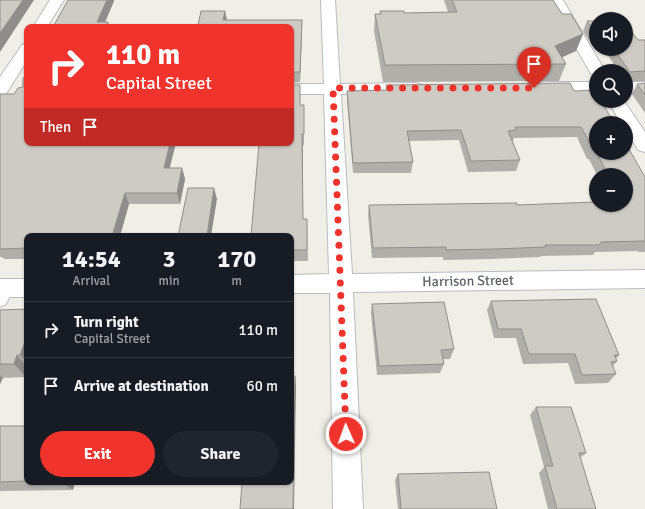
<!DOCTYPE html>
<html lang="en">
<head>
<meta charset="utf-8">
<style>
  :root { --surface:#171b24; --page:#20242c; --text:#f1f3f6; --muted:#9ea1a6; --line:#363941; --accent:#f0342d }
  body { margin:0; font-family:Signika,sans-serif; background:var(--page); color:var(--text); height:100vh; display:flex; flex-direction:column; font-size:15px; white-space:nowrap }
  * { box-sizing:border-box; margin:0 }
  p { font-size:13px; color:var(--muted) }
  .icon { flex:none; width:22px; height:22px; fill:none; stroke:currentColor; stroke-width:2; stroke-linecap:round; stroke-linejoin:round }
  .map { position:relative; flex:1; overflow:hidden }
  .side { position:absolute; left:24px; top:233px; width:270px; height:252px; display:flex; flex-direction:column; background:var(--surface); border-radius:8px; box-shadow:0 1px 3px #0004 }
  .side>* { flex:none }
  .top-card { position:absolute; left:24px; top:24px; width:270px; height:122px; border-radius:8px; box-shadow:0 1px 3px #0004; background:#f0342d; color:#fff; overflow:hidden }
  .fabs { position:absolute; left:589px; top:12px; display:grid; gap:8px }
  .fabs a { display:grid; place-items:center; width:44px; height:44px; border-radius:50%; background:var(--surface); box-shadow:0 1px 3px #0004; font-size:20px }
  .pin { position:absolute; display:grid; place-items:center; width:34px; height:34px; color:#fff; margin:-41px -17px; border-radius:50% 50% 50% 0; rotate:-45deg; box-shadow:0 0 4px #0007 }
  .pin .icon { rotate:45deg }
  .me { position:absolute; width:44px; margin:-22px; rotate:358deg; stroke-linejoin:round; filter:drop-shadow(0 0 3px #0008) }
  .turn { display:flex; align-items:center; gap:14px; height:84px; padding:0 16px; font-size:18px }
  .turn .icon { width:52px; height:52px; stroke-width:2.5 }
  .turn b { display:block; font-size:28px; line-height:34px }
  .then { display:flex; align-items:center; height:38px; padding:0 16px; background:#0003; gap:8px; font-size:15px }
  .eta { display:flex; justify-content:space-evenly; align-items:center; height:68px; text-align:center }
  .eta b { font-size:24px; font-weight:800; line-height:28px }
  .action { display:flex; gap:8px; margin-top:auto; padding:8px 16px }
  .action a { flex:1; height:46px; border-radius:24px; background:var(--accent); color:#fff; font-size:16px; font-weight:800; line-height:46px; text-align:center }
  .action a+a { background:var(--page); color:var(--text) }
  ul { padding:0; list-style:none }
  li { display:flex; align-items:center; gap:12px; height:56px; padding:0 16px; border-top:1px solid var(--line) }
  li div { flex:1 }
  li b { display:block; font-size:15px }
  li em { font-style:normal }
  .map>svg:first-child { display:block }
</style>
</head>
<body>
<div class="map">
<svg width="645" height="509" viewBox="0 0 645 509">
  <rect width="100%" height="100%" fill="#f1eee7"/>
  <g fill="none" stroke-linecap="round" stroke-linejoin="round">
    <defs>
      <path id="service" d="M5,281L11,283L14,288L6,304L0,307V282Z"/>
      <path id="minor" d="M50,0H64L47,27H33Z
        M321,0H335L340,84L416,83L422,85L424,88L422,91L416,93L341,94L352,274L645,270V288L353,292L363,509H333L330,293H291V275L329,274L324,94H291V84H324Z
        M549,0H563L605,71H596V76L591,74Z
        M27,43V60L6,94L0,95V77L22,45Z
        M542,82H596V92H542L536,90L534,87L536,84Z
        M626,82H645V92H626Z
        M608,101H624L645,132V152L638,150L626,130V123H621Z
        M0,279H27V297H0Z"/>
    </defs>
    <use href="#service" stroke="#b9bcc0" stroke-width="2"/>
    <use href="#minor" stroke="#b9bcc0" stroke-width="2"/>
    <use href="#service" fill="#fff" fill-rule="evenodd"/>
    <use href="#minor" fill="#fff" fill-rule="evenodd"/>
  </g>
  <path fill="#b1afa9" d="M68,0H114V1L105,22H108L110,26L198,25L201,11H225L227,20H302V30L300,82L291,83V27H53Z
    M444,0H553L562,14L583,34L576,51L562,57L566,64L559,81L383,82L374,31L375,14H380V11L404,13L448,12Z
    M587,21H596V42L591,44L583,31Z
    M638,40H645V81L626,82V71H618L604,49H626Z
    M645,83V113L632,94L637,84Z
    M386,85L574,91L596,123V153H626L645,177V252H638V251L595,252L593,255L541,256L540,257L491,259L443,260V257L372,258L368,215L369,205H626V175H597L589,159H587L577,137L514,138L513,141H512L520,160L516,171L468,172L459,140L409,141L413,162L411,173H353L347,101V91L386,90Z
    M0,94L170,168H182L185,179L180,204H129L120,236H27V259H4L2,257H0Z
    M300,105L304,116V145H303V219H307L308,261H291V236Z
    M491,301L619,355L616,359L617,361L613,366L616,374L608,383L575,384L568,363L523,364L516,338H494L487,310Z
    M372,304L454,349L450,359H443L444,364L440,373L377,375L371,313Z
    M27,309V375L26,377L3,378L0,384V310Z
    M536,407L586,453L580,458L596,509H548L539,473L544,467L530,415Z
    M0,426H27V482H75L73,490L0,491Z
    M398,474L497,509H398L395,480Z"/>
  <path fill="#908e8a" d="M23,0H34L0,52V33Z
    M107,0H114V1L103,27L97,22Z
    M225,11L227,21L223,20Z
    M302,20V30L300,82V72Z
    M583,34L576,51L549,63L555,46Z
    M595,34H596V42L591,44Z
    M302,134L303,145V230V219Z
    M170,143H176L167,179L164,168Z
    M182,168L185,179L180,204L177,193Z
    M214,188L217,199L211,236H207Z
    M125,193L129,204L120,236H112Z
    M27,336V362L20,355Z
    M17,355L27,367V375L26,377L14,364Z
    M0,375L3,378L0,384Z
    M295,376L296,385L294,509H293Z
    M62,482H75L73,490Z"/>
  <path fill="#cecbc5" stroke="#908e8a" d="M0,0H23L0,33Z
    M68,0H107L97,22H108L107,26L198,25L201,11H225L223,20H302L300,72H291V27H53Z
    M452,0H553L562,14H571L583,34L555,46L566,64L385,65L375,14H381L380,11H404V13L457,12Z
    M587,21H596V34H595Z
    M626,25L638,40H645V71L630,72L614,49H626Z
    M27,72V143H170L164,168H182L177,193H125L112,236H27V248L0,249V94H14L18,88L23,87V79Z
    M570,83L574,91L595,90L596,92V101H601L614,123H596V151L594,148H593L581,127H515L516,130L508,131L520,160L471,161L461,130L407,131L413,162L353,163L347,91L387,90L386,85Z
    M645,83V95L637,84Z
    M291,85H300V105H304V134H302L303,219H307V250H291V236H251L259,143H291Z
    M626,144L645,177V241L601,242L599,245H545V247L495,249L446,250V247L373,248L369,205L517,203V205L596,202V205H626V175H608L597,153H626Z
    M188,188H214L207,236H178Z
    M596,299L619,355H614L617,361L611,362L616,374L582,375L575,354H529L521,329H498L491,301Z
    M444,302L454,349L441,350L444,364L379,366L372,304Z
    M27,309V336L20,355H17L14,364H0V310Z
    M291,376H295L293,509H240L242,482H291Z
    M536,407H571L586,453H579L596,509H557L545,466H553Z
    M0,426H27V481L0,482Z
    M489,472L497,509H401L398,474Z"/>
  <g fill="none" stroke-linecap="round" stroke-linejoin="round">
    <path stroke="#f0342d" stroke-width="7" stroke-dasharray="0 12.6" d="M346,434L333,88H534"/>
  </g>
  <g text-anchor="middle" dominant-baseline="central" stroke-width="4" stroke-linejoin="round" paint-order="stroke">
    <g font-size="14" fill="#5e6267" stroke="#fff">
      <text transform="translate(468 281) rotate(-1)">Harrison Street</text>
    </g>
  </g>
</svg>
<div class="fabs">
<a><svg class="icon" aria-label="sound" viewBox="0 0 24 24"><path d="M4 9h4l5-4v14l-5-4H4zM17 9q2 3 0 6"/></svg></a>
<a><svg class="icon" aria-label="search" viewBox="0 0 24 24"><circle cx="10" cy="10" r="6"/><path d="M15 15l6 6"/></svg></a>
<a>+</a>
<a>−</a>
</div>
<div class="pin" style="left:534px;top:88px;background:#d93025"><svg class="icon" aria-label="arrive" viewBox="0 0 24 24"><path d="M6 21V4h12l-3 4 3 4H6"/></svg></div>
<svg class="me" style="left:346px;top:434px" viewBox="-20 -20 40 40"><circle r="17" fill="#f0342d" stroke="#fff" stroke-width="3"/><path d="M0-11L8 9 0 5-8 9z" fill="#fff"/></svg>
<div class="top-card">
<div class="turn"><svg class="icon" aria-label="right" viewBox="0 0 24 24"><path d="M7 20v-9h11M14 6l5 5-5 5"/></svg><div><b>110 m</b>Capital Street</div></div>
<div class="then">Then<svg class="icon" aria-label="arrive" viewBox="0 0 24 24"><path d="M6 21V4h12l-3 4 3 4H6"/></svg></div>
</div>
<section class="side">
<div class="eta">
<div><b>14:54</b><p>Arrival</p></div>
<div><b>3</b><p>min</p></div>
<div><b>170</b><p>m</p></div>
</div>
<ul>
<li><svg class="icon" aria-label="right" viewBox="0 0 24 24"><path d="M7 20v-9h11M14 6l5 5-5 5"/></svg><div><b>Turn right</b><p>Capital Street</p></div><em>110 m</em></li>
<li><svg class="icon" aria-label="arrive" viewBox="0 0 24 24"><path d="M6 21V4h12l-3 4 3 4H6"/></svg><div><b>Arrive at destination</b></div><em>60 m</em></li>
</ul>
<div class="action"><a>Exit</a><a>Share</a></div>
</section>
</div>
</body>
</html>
